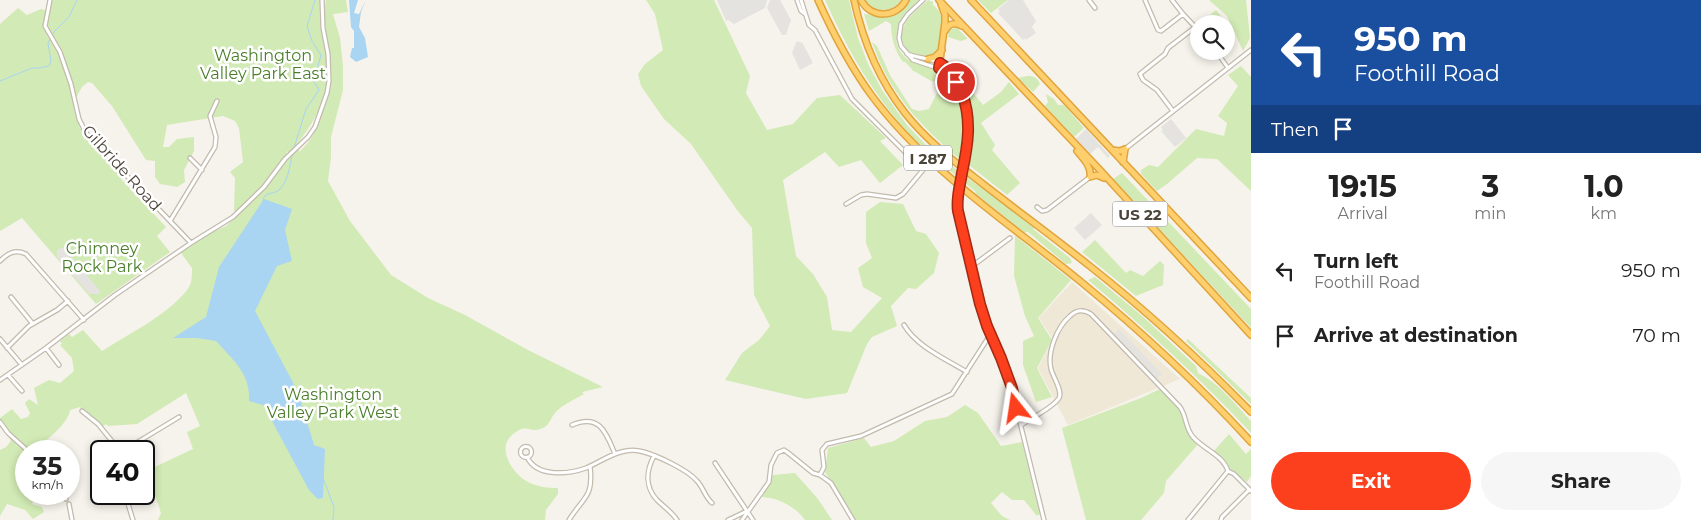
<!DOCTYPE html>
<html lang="en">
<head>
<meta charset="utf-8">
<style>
  :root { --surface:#fff; --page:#f6f6f6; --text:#222; --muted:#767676; --accent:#fc3f1d }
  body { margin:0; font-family:Montserrat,sans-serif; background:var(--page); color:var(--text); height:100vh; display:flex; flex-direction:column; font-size:19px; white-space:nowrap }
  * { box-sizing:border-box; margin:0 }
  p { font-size:16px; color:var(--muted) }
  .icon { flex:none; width:28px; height:28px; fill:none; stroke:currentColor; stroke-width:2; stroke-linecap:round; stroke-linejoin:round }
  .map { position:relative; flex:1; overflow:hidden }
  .sheet { display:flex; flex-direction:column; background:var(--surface); width:450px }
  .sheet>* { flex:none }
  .top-card { background:#1a4fa0; color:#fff; overflow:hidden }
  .fabs { position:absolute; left:1190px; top:15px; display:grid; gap:10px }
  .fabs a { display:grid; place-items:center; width:45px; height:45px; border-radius:50%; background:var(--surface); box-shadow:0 2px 8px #0003; font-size:25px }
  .speed { position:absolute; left:15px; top:440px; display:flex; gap:10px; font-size:25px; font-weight:700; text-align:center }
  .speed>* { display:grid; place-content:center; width:65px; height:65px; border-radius:50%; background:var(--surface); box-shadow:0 2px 8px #0003; line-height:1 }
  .speed small { font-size:12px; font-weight:400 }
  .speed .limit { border:2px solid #111; border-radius:8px; background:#fff; color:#111 }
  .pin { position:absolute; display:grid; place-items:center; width:42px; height:42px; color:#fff; margin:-21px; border:2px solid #fff; border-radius:50%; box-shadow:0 1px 5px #0007 }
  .me { position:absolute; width:55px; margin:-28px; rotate:345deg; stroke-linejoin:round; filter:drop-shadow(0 0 4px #0008) }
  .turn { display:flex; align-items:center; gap:18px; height:105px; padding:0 20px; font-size:22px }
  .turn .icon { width:65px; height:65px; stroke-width:2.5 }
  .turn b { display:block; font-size:35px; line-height:42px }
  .then { display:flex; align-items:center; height:48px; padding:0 20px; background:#0003; gap:10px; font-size:19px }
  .eta { display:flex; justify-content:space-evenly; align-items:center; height:85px; text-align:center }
  .eta b { font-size:30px; font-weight:700; line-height:35px }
  .cta { display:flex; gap:10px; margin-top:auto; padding:10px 20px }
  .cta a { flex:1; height:58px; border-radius:30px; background:var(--accent); color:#fff; font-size:20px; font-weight:700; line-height:58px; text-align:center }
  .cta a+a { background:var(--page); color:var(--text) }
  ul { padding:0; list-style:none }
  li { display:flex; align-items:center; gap:15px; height:65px; padding:0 20px }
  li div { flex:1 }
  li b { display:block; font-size:19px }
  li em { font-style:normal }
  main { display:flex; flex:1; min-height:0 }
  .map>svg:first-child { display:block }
</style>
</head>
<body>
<main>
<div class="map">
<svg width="1251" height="520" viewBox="0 0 1251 520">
  <rect width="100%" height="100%" fill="#f6f3ec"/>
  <path fill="#efe8d6" d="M1072,282L1180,379L1068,425L1038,368L1053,339L1039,318Z"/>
  <path fill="#d2eab5" d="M52,0H320C320,10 319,21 321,31C323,41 326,50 327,61C330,96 313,129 288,153V151L286,153L293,154L299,149V152C311,142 317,129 321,115C325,106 330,95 331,86C334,56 320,29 326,0H346L348,12L333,14L340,38L343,67V90L331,137V157L328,181L350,221L391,275L428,298L465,315L528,350L603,387L582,392L584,394C575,399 562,405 555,413C550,419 549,427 540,429C528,433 527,422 512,435C496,449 513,474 528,482C538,487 548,488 558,488V494L546,510L545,520H158L161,513L151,483L144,472L193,449L187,432L200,426L186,393L137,424L108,426L106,424L102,427L80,407L70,410C69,413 69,416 67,418C62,428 37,451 26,451V455L19,460L26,471V494H37L32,504L42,507L44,512L33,519L25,510L7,504L0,516V450L6,447L11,441L0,422V418L12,409L21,419L28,417L30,413L25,403L29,399L38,405L34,388L49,380L60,383L74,371L72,358L60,345L62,344L60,341L69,334L72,337L83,330L102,351C127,335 173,312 189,287C192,282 192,274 192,268L181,253L210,233L226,226L237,216L234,210L235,178L230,172L243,162L239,128L235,121L223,116L167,125L163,147H169L177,139L194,137V151L184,170L185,182L177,187L160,184L155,177V161L146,160L112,106L92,83L88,82L82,87L76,98L73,99L75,114L80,128L123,177L121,179L166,227L157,236L170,252L96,304L22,218L0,231V24L18,8L27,15L41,9L49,11Z
    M646,0H714L750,76L746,93L767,130L793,124L817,98L840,95L886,138L880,141L903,165L880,183L861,160L839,167L825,152L783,180L796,256L813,274L827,297L832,330L851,332L882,298L863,287L858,268L872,258L866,243V212L880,202L903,204L916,231L926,234L939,253L934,273L916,289L908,288L891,306L897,326L872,337L867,344L847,393L806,399L725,380L742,353L759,340L770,326L754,295L752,228L737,210L691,144L664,119L641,86L638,74L645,64L663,50L655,14Z
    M825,0H849L858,38L868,64L882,90L907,125L927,146L949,164L1035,228L1033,229L1070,258L1072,263L1066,264L1028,232H1024L975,193L976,192C956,175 934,159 915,140C876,100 848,51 825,0Z
    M865,0H901C892,13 874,13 865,0Z
    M910,0H919C905,14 885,38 905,57C912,64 928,66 937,69L936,80L933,82L912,70L911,68L905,62H903C895,52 891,37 891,24L886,21L869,31L864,14C870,14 875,17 880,17C893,19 904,11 910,0Z
    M928,0L933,2V5C941,11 943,20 941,29C940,35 941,43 939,48C930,70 892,51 904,26C908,16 920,8 928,0Z
    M978,0H1008L991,13Z
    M1209,0H1246L1250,38L1243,51L1227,16Z
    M1216,10L1225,21L1221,24H1209L1205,19Z
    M957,28L967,38V39L961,41L948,37L949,29Z
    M872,42L877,46L890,75L912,109L919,111L929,109L937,93L946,95L959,91C965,120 967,132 962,161C921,127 889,93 872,42Z
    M1241,66L1250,76H1251V191L1217,159L1197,158L1167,184L1157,191L1141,174V170L1149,165L1158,167L1196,129L1224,136L1227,123L1218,116L1238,86L1228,75Z
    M1027,76C1034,76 1037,77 1040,84L1033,92L1018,78Z
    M1009,82L1019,94L981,123L995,145L992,150L1020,183L1007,195L969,165C973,138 973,114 966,88H969L983,105L1001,92Z
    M1046,94L1054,99L1058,105H1064L1084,128L1074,137L1045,106L1048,102Z
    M1122,173L1251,309V328L1113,179Z
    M1015,236L1071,280L1038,318L1052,340L1037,368L1052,397L1036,402L1023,365V341L1034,336L1025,316L1014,276Z
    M1095,240L1126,273L1130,270L1143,276L1160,261L1164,265L1163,285L1136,296L1082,252Z
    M1095,277L1141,315L1196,366L1198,373C1219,383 1235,404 1251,421V433C1200,378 1145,328 1088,280Z
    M1188,339L1251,398V404L1186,341Z
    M1162,388L1183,410L1189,433L1199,443L1166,481L1164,493L1141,520H1086L1062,428L1141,398Z
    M965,405L978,413L1001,446L1022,442L1040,514L1037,516L1024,500H1012L1002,492L991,503L1002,516L1010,520H856L825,472L828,448L864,438L871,447L894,441L925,421L947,417Z
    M1229,434L1246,454L1251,449V476L1247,482L1230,469L1221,459L1213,452Z
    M795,473L818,499L832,520H805C795,506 778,498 762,497L773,475Z"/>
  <path fill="#e5e3e0" d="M717,0H767L765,8L734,24L728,20L726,21Z
    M770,0H780L791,20L786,35H782L767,8Z
    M1009,0H1023L1036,21L1032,27L1036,33L1026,40L1025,38L1023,40L998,13L1000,11L998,9Z
    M799,41L800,43L802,42L813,63L800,70L792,53L796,42Z
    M1171,119L1186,138L1175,147L1161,131L1163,130L1161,127Z
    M1086,129L1110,156L1108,158L1098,147L1090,154L1076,139Z
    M1091,213L1102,225L1085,240L1074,228Z
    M63,247L100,291V294H89L57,257V250Z
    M1119,329L1162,374L1157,379L1114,334Z"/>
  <path fill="#a9d4f2" d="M349,0H358L354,13L359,14L366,0L361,12L359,27L365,38L368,57L356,62L350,57L352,48H354V31L351,27Z
    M264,199L292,209L285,230L292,261L277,266L255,311L298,392L314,445L325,449L323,498L318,499L309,490L271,419L270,407L249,401C251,374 233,360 216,341L197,338H173L206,317L219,267Z"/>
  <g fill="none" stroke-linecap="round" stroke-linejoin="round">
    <path stroke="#a9d4f2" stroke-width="1" d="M0,81L32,68H39L49,66L51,61L48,43L54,32L69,17L77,0
      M293,151L306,109L319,90L314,81L321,55L312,41L307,26L315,0
      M263,202C263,190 274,196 280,189C288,181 290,166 292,155
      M323,478L334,507L333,520"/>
    <defs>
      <path id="minor" d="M50,0L45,26L60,52L71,84L79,119L86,133L191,243
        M797,0L801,11L805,14
        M801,0L809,25L815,30L852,99L923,170L903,194L896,198L867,194L861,195L846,204
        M923,0L908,14L901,24L899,38L901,46L913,60L943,70L961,89
        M1089,0L1095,8
        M1145,0L1158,30L1161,31L1183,14L1172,0
        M1183,14L1199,31
        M1216,51L1228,68
        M907,54C918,58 930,58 940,63C971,79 971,129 965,158
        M1173,111L1157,90L1143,80L1140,74L1165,54L1168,48L1194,28
        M1125,149L1251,50
        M190,158L202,170
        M958,195V211L974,283L987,326L1001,358L1012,390L1044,520
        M1037,207L1042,211L1047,210L1090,177
        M170,221L215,147L216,137L210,116L217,101
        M0,261C8,253 15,249 26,254L84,320
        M971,267L1010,238
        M11,297L33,324
        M904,325C917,347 946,359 967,372
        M0,339L22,365
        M7,348L29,326L57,310L68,301
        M46,348L59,365
        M8,375L22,391
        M0,380L46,348L115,295L191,243L233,217L264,187L285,159L308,137L315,127L327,93L329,81L328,54L323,28L322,0
        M82,411L98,424L120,451
        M0,422L8,433L28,451
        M572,425C600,413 606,433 615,454
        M1021,425C1030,419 1054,407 1059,398C1063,391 1053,377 1051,369C1047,352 1057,327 1070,316C1076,310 1083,309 1091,314L1180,407C1187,417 1185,428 1193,437C1203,449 1223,455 1228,471
        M520.5 452a5.5 5.5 0 1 1 11 0a5.5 5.5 0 1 1-11 0Z
        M123,451L179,417
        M654,456C646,471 645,487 657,500C664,507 672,512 677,520
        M527,457C537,478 569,474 586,468C598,463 609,455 621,452C628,450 637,450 644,452C658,456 688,470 697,481C703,487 705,497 712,503
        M715,463L753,520
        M1228,471L1234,474L1251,491
        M820,475L831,483L853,520
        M62,494L66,499
        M125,494L133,520
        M69,504L72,520
        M569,520C583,497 594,498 590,466
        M728,520L747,511
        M742,520L769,482L771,465L777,453L784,450L787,452L813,473L820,475L824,467L822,450L827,444L861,436L952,394L990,335
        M1188,520L1228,471
        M1221,520L1222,517L1249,490"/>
      <path id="highway" d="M818,0C833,33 850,66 872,96C927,170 1009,223 1080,281C1141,331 1198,384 1251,442
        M854,0C863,41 879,80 905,113C927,141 955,162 983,184C1019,212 1056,239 1091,267C1148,312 1201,361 1251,412
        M861,0C871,19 896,18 906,0
        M939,0L1099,169L1251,335
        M971,0L1251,298
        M945,31C949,23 955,22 962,26
        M928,59L935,57L942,50
        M939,68L945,22V15L941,4
        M1112,150L1120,151L1125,149L1123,162
        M1077,151C1083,158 1092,167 1090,177L1097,175L1104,178"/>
    </defs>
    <use href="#minor" stroke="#c2bbae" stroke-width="5.5"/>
    <use href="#highway" stroke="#e0a43c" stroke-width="8"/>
    <use href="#minor" stroke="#fff" stroke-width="3"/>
    <use href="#highway" stroke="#ffcf6e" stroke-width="5"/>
    <defs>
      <path id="minor-bridge" d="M958,195L965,158"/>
    </defs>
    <use href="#minor-bridge" stroke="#c2bbae" stroke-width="5.5" stroke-linecap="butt"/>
    <use href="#minor-bridge" stroke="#fff" stroke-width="3"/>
  </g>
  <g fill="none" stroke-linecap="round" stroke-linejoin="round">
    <defs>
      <path id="route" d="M956,82L948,74L939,68L940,63C953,71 957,79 962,93C972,120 968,145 962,173C960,186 956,198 958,211L980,304L987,326L1001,358L1012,388L1016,408"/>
    </defs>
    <use href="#route" stroke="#a42913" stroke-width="12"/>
    <use href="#route" stroke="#fc3f1d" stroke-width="9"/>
  </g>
  <g text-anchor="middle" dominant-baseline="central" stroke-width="5" stroke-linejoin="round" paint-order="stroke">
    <g fill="#fff" stroke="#817c74" stroke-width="1">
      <rect x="904" y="145.5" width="48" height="25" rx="4"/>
      <rect x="1112.5" y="201.5" width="55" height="25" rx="4"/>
    </g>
    <g font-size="15" font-weight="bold" fill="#4b4439">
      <text x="928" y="158">I 287</text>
      <text x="1140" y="214">US 22</text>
    </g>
    <g font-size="16" fill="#4a7f2a" stroke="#fff">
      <text x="263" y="55">Washington<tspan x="263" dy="18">Valley Park East</tspan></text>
      <text x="102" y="248">Chimney<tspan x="102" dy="18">Rock Park</tspan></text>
      <text x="333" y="394">Washington<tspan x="333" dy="18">Valley Park West</tspan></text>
    </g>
    <g font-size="16" fill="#4b4439" stroke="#fff">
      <text transform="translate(122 168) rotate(48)">Gilbride Road</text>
    </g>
  </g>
</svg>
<div class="fabs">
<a><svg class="icon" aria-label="search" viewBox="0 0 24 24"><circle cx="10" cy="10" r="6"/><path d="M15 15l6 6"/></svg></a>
</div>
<div class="speed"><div>35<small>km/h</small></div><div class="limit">40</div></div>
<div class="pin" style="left:956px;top:82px;background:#d93025"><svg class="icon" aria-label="arrive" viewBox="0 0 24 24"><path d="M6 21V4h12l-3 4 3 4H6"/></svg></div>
<svg class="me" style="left:1016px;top:408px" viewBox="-20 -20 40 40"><path d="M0-17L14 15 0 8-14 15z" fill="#fc3f1d" stroke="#fff" stroke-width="4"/></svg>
</div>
<section class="sheet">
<div class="top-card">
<div class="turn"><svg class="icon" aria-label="left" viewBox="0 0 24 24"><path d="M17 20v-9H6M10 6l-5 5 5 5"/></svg><div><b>950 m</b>Foothill Road</div></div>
<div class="then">Then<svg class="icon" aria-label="arrive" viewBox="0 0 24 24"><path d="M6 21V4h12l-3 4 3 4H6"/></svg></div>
</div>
<div class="eta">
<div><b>19:15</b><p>Arrival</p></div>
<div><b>3</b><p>min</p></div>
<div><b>1.0</b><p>km</p></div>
</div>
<ul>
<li><svg class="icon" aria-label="left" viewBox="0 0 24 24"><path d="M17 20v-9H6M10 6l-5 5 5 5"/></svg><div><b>Turn left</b><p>Foothill Road</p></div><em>950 m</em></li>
<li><svg class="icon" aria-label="arrive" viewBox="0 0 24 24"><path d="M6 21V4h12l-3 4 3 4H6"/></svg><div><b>Arrive at destination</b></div><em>70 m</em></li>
</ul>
<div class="cta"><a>Exit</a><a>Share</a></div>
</section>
</main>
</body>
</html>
